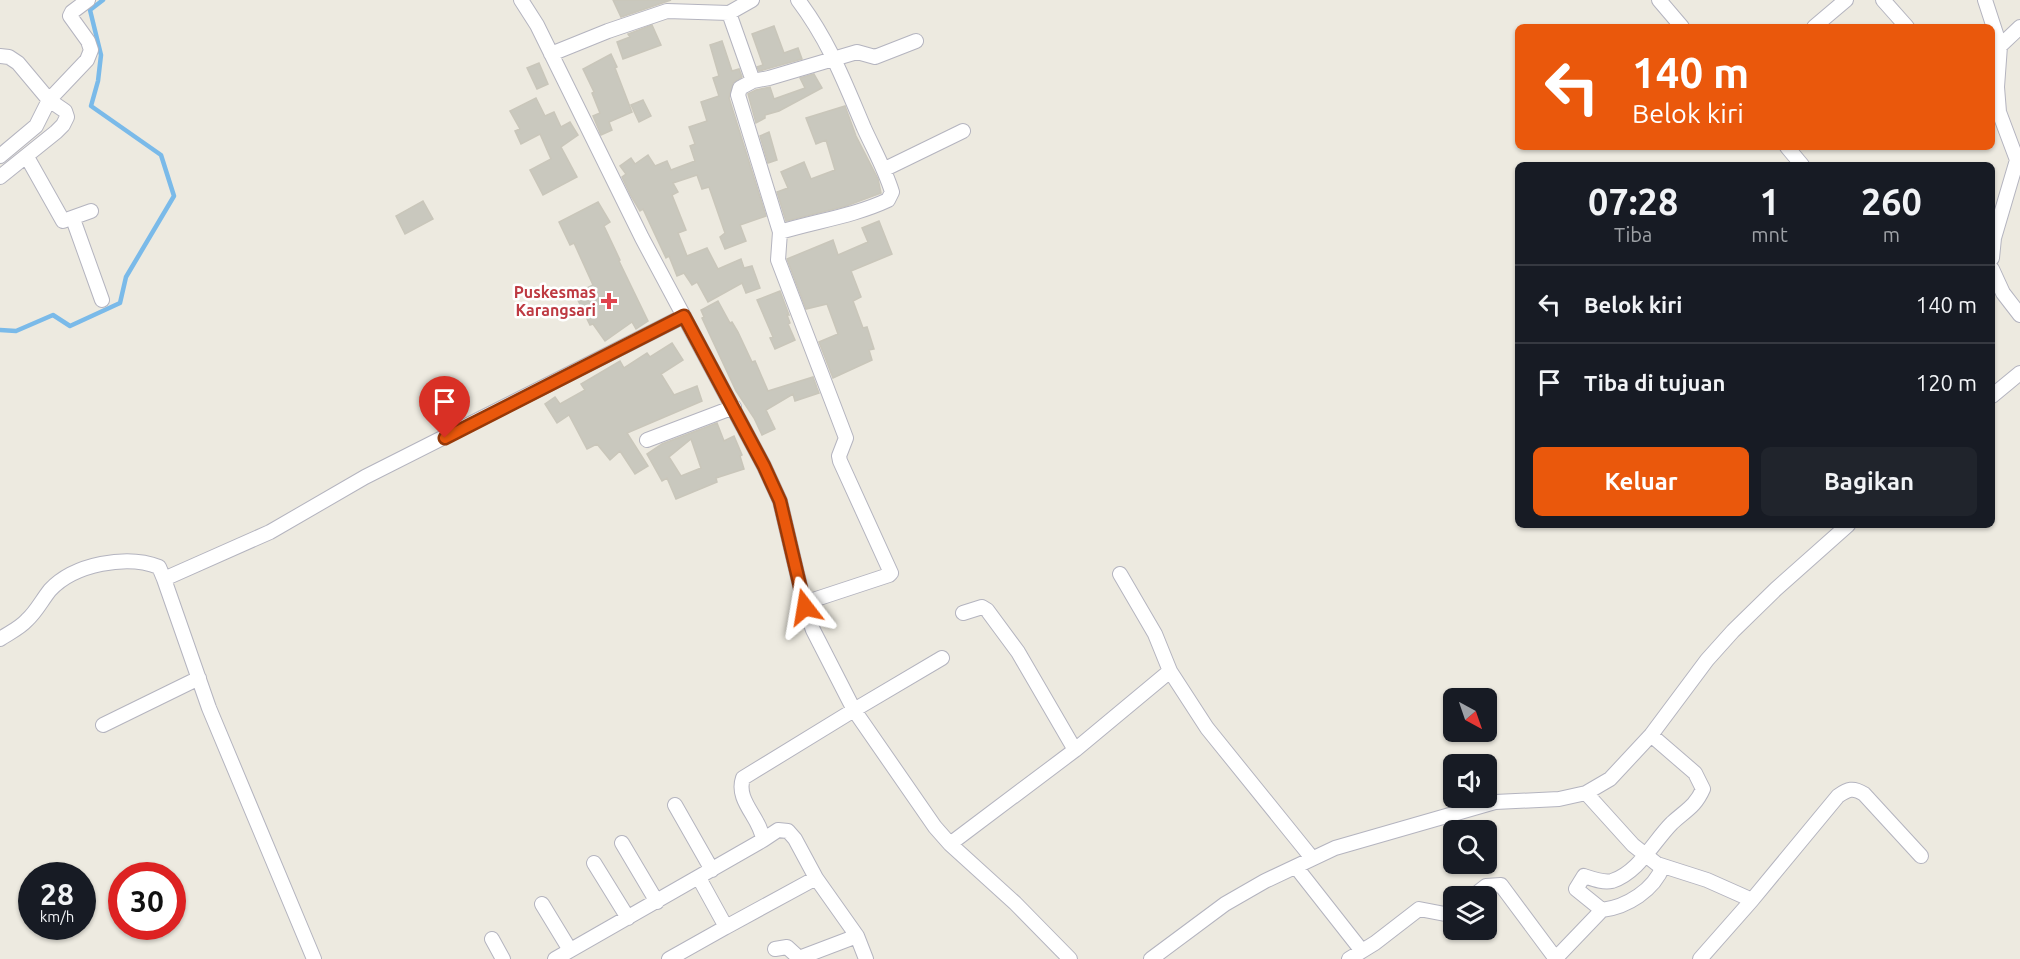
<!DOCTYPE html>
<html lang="id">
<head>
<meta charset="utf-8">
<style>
  :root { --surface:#171b24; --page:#20242c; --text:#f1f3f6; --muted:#9ea1a6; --line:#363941; --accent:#ea580c }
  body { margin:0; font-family:Ubuntu,sans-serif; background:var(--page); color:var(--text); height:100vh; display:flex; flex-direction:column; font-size:22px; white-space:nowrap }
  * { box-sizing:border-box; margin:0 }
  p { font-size:20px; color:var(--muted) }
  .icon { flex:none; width:33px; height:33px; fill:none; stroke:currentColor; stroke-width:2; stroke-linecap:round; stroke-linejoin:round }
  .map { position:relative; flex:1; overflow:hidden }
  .side { position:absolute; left:1515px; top:162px; width:480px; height:366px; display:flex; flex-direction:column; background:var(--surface); border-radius:9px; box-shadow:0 2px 4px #0004 }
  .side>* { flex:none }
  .top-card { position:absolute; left:1515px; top:24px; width:480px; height:126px; border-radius:9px; box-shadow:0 2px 4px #0004; background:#ea580c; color:#fff; overflow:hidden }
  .needle { width:39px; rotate:140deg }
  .fabs { position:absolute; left:1443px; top:688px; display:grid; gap:12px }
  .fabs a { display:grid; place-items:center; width:54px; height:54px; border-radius:9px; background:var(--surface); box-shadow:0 2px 4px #0004; font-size:30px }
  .speed { position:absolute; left:18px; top:862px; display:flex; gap:12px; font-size:30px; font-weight:700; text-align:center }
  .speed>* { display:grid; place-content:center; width:78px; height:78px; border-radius:50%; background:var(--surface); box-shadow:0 2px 4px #0004; line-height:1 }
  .speed small { font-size:15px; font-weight:400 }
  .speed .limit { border:9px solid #d22; background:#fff; color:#111 }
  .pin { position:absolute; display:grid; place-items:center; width:51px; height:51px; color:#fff; margin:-62px -26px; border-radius:50% 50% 50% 0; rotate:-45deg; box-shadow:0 0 6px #0007 }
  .pin .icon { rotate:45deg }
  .me { position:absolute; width:66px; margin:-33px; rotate:346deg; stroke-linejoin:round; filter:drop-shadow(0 0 4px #0008) }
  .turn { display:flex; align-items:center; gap:21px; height:126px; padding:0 18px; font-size:27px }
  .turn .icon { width:78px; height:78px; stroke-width:2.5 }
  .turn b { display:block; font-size:42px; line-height:51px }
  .eta { display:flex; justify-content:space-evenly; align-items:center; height:102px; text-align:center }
  .eta b { font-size:36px; font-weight:700; line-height:42px }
  .action { display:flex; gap:12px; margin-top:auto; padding:12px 18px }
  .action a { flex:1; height:69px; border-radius:9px; background:var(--accent); color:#fff; font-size:24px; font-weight:700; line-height:69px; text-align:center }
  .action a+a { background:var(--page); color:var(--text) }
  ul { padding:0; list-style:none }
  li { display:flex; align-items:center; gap:18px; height:78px; padding:0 18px; border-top:2px solid var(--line) }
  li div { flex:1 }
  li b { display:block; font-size:22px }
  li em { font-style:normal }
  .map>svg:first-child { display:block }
</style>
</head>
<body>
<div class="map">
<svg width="2020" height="959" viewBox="0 0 2020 959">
  <rect width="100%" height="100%" fill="#edeae0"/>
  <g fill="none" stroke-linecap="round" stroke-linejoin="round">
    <path stroke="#7abae9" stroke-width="4.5" d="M0,330L16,331L53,315L70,326L120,303L126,277L174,196L161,155L91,106L98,81L101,55L90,10L103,0"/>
  </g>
  <path fill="#c9c8be" stroke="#c9c6ba" stroke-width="1.5" fill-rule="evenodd" d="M613,0H671L621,17Z
    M652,25L661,45L623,59L617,42L630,37L628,34Z
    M774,26L784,53L798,48L802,59L759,71L757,67L763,65L752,34Z
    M722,41L732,71L739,69L742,77L733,83L729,98L766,216L740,225L746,241L725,249L720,237L725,233L709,187L702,189L697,175L673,183L678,192L672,195L686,230L678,233L687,256L707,248L718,269L741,259L744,268L752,266L760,288L746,293L742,283L708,302L697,282L692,285L684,273L677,276L669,256L666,258L643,209L640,211L631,196L622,177L626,174L620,166L631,158L635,164L648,155L655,166L667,161L671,170L695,161L690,146L695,144L689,127L707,121L701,102L719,96L713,78L719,76L710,45Z
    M611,54L617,67L615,68L632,112L609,122L612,130L601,135L593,116L600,113L592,93L594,92L583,69Z
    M539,63L548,84L537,89L527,68Z
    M814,74L822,88L779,111L765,115V118L756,123L748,94L756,90L770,87L774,99L805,88L800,78Z
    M536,98L545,116L554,112L561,127L570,122L578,135L561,147L577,177L543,195L530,170L551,159L540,134L521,144L515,131L520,129L510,111Z
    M643,100L651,116L639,122L631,105Z
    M845,106L856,136L878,179L881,193L846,206L786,221L777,192L788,188L781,172L804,162L811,179L835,170L826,140L816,144L806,118Z
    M769,132L777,160L768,163L760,136Z
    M423,201L433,219L405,234L396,216Z
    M598,202L610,222L604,226L620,260L619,261L648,321L636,329L632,322L605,341L593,324L590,325L575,294L593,285L574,243L570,245L559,222Z
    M879,221L892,254L851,271L861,297L853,301L863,328L867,327L874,349L869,350L872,360L833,378L819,342L838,334L827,304L806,309L787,259L833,240L838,255L868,242L862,228Z
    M780,291L789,315H787L790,323L788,324L795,340L775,349L770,338L773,337L757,300Z
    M718,301L730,323L732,322L738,332L752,362L755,361L768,391L813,377L817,388L819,393L795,401L793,394L766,410L775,429L762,435L754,418L736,391L702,318L704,317L701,310Z
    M672,343L683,360L661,374L674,395L697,386L702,401L627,433L648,466L635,474L620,451L610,460L597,444L587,449L569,415L557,423L545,404L555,397L560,404L585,390L581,384L620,361L624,368L647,353L650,357Z
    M717,423L724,441L734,436L742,455L740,456L744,469L716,478L717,482L676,499L667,478L662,481L647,454L662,444ZM691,439L701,468L681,476L669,457Z"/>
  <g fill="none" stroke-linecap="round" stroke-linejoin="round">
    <defs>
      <path id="minor" d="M521,0L537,25L642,238L764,466L780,501L805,607L813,630L854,710L935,827L950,844L1015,903L1070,959
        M1659,0L1682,27
        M1883,0L1907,27
        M1985,0L2000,46L1997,87L1999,112L2017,160L1994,238L1992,258
        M729,13L753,81L740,88L738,95L780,232L778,260L846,438L839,456L840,461L891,573L889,575L804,603
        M1814,27L1846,0
        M2000,46L2020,27
        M551,54L608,31L667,11L729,13L752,0
        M0,56L9,57L18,63L49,100L65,111L67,117L63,125L56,132L0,177
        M753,81L769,78L857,52L875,57L916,41
        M1787,147L1802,165
        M0,156L36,126L49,100L87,60L91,50L88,41L70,16L72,12L88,0
        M27,157L63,221L91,211
        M885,169L963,131
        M73,219L102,300
        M780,232C816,221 854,216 888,200L892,192C885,169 874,150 864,128C844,81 829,41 798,0
        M1992,269L2003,293L2020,315
        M1992,396L2020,373
        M647,440L734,407
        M1120,574L1155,634L1170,671L1207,728L1312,858
        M164,579L209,708L314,959
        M963,613L982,607L987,610L1018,652L1075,750
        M0,639C9,633 20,628 27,620C36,612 42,600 50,590C74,564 127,554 159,567L164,579L270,532L365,477L684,316
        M103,725L199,678
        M1586,793L1633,845L1657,864L1707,880L1752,900L1700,959
        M675,805L712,870
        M622,843L657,902
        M950,844L1075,750L1170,671
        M594,863L628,918
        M1296,867L1362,951L1375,943L1419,909L1445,914L1454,911
        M816,878L857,936L866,959
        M1472,897L1486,886L1501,885L1556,959
        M1752,900L1838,796C1848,789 1853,787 1864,794L1921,856
        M542,904L570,950
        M1602,910C1627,907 1654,890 1663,866
        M726,927L816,878L795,839L788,831L778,830L763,840
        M492,939L503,959
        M775,949L787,947L799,958L857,936
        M555,959L763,840C761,818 735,801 743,778L854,710L942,658
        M669,959L726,927L699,878
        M1151,959L1225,904L1265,881L1335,848L1495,802L1559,799L1586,793L1610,779L1651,735L1707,660L1733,631L1776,589L1848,525
        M1349,959L1362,951
        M1555,959L1602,910L1576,889L1584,876C1593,879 1603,883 1612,881C1639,872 1653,842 1672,823C1686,810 1695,807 1703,789L1695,773L1651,735"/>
    </defs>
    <use href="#minor" stroke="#b4b4bf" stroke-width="16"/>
    <use href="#minor" stroke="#fff" stroke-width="14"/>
  </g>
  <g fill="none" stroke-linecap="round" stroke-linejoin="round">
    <defs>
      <path id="route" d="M445,438L684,316L764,466L780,501L805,607"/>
    </defs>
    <use href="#route" stroke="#983908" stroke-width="15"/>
    <use href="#route" stroke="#ea580c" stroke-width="10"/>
  </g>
  <path fill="#e0444e" stroke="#fff" stroke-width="2" d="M606 292h6v6h6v6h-6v6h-6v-6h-6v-6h6z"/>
  <g text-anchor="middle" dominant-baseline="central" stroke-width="5" stroke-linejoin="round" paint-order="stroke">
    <g font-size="16" font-weight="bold" fill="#be3a42" stroke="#fff" text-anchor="end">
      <text x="596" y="292">Puskesmas<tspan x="596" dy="18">Karangsari</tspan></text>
    </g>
  </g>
</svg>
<div class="fabs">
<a><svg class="needle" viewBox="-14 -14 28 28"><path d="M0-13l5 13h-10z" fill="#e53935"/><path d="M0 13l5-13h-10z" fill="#9ea1a6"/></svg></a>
<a><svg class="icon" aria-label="sound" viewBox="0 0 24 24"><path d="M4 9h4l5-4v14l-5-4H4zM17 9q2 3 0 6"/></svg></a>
<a><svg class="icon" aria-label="search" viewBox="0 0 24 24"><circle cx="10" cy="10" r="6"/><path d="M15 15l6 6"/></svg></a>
<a><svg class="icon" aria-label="layers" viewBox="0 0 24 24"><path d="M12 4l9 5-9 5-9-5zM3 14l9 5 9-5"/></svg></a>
</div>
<div class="speed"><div>28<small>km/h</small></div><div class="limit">30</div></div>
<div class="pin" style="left:445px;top:438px;background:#d93025"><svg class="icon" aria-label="arrive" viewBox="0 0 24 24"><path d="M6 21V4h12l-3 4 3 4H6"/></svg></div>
<svg class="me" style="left:805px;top:607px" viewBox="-20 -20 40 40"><path d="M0-17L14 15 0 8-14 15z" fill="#ea580c" stroke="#fff" stroke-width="4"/></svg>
<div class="top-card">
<div class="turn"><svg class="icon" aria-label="left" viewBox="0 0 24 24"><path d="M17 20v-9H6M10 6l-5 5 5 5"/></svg><div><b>140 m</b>Belok kiri</div></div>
</div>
<section class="side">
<div class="eta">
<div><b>07:28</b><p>Tiba</p></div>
<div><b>1</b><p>mnt</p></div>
<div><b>260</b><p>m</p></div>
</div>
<ul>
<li><svg class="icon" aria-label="left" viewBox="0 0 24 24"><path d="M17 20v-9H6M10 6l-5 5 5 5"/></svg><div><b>Belok kiri</b></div><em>140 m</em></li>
<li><svg class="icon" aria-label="arrive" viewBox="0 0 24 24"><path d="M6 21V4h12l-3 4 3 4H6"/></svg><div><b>Tiba di tujuan</b></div><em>120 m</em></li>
</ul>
<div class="action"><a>Keluar</a><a>Bagikan</a></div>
</section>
</div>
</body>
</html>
